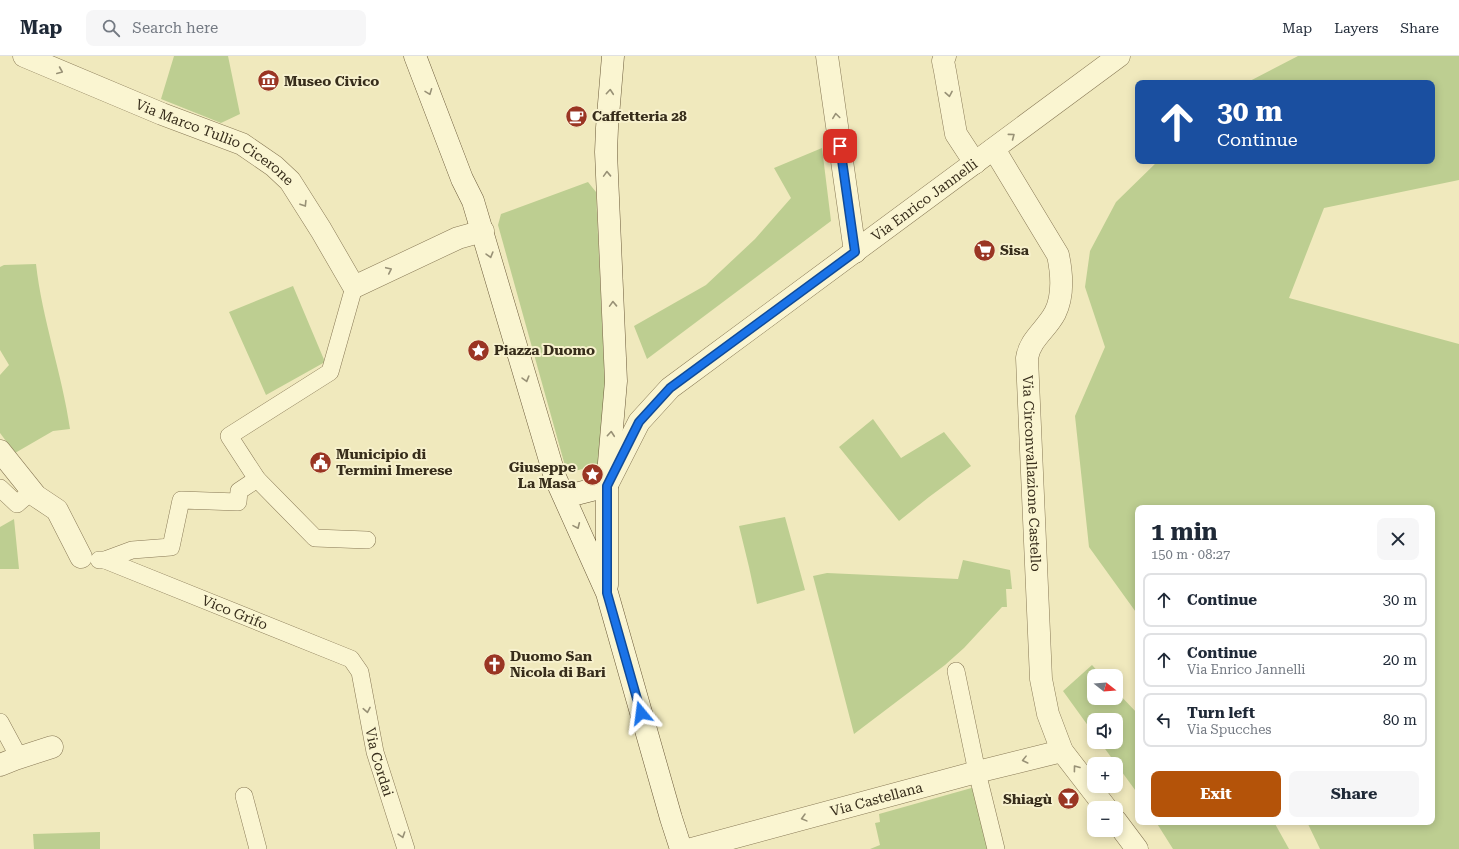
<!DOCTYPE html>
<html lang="en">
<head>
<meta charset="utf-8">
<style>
  :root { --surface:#fff; --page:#f6f6f7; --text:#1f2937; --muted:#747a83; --line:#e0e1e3; --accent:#b45309 }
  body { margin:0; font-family:"Roboto Serif",serif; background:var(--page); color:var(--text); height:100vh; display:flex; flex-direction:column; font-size:15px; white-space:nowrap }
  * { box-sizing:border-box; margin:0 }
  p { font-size:13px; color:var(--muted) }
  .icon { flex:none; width:22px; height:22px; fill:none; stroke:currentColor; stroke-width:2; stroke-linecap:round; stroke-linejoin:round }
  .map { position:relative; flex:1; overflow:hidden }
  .side { position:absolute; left:1135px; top:449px; width:300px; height:320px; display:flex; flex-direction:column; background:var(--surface); border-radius:8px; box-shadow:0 2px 10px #0003 }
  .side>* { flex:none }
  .top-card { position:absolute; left:1135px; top:24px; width:300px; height:84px; border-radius:8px; box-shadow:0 2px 10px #0003; background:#1a4fa0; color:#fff; overflow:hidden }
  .needle { width:26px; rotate:107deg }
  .fabs { position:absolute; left:1087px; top:613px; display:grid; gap:8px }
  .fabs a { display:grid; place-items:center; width:36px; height:36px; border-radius:8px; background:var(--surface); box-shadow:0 2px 10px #0003; font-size:20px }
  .pin { position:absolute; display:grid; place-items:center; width:34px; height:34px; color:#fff; margin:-17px; border-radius:8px; box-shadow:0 2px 6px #0006 }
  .me { position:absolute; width:44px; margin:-22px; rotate:344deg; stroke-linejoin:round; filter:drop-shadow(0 0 3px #0008) }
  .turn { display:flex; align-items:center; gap:14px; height:84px; padding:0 16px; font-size:18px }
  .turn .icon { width:52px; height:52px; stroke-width:2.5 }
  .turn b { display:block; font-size:28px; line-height:34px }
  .round { display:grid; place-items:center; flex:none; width:42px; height:42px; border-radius:8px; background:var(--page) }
  .summary { display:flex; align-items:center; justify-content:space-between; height:68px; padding:0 16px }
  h1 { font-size:24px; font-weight:700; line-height:30px }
  .cta { display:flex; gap:8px; margin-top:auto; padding:8px 16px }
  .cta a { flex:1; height:46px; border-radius:8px; background:var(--accent); color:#fff; font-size:16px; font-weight:700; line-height:46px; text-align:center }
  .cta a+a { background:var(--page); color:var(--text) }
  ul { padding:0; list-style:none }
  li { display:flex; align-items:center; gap:12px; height:54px; margin:0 8px 6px; padding:0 8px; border:2px solid var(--line); border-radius:8px }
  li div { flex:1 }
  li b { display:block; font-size:15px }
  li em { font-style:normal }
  header { display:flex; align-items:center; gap:24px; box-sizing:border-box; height:56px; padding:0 20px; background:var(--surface); border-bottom:1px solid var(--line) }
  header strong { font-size:19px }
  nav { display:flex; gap:22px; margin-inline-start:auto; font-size:14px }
  .search { width:280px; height:36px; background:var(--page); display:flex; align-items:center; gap:10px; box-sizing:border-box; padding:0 14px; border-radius:8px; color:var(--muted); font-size:15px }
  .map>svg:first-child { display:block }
</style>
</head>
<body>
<header>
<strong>Map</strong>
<div class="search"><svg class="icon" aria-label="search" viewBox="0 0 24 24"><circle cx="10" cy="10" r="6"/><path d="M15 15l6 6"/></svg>Search here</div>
<nav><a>Map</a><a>Layers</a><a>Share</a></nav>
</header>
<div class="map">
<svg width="1459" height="793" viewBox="0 0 1459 793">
  <rect width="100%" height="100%" fill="#f0e9bd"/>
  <path fill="#bdce91" d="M174,0H228L240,58L221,67L161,43Z
    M1298,0H1459V124L1324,152L1289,242L1459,288V793H1320L1307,766H1432V452H1138V559L1089,491L1075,360L1105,291L1085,231L1090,195L1116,146L1158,105H1432V27H1246Z
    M822,92L831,165L647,303L634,270L706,229L755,183L791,142L774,112Z
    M588,126L596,136L605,329L598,409L567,417L498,169L501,158Z
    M36,208C42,263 62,317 70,373L53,375L15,397L0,377V319L9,309L0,294V211L4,209Z
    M293,230L325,306L266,339L229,256Z
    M873,363L901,402L944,376L971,410L929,441L899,465L839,391Z
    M785,461L805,534L757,548L749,511L739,470Z
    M14,463L19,513H0V471Z
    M963,504L1010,514L1012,533H1006L1007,551H1002L964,592L945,609L854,678L813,520L827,517L958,523Z
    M1092,609L1102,620H1094V642H1116V635L1138,658V738L1100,686H1116V664H1094V678L1063,635Z
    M975,731L988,793H870L880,789L875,767L880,766L879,758Z
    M1156,766H1274L1289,793H1173Z
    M100,776V793H34L33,778Z"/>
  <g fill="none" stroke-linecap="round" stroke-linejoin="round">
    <defs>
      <g id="lane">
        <path d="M354,231L330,316L229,380L257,423L315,482L367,484"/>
        <path d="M0,432L17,448L25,441"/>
        <path d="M99,504H105L132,494L171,491L181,444L238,446L239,435L257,423"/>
        <path id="s1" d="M105,504L351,603L360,616L375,696L406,793"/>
        <path d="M956,615L977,716L996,793"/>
        <path d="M0,666L14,692L15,703"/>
        <path d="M244,740L258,793"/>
      </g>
      <g id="street">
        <path id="s2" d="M24,0L162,58L242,88L274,110L290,125L321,174L354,231L458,182L483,175"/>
        <path d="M827,0L855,196"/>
        <path d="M945,0L943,5L945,15L956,78L975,107"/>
        <path id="s3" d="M994,93L1058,199C1062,218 1064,239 1055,257C1046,274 1030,283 1027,302L1041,623L1048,658L1062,695L1106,752"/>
        <path d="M0,395L36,440L57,454L81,501"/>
        <path id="s4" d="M607,429L639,366L670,332L1119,0"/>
        <path d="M0,709L15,703L52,691"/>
        <path d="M1116,765L1137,793"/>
        <path id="s5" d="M691,793L977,716L1062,695"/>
      </g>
      <path id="secondary" d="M415,0L462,123L473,145L555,421L607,537L671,762L681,793
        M564,441L607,430
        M607,529V430L616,325L606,96L607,72L613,0"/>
    </defs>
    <use href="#lane" stroke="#887956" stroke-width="18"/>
    <use href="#street" stroke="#887956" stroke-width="23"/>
    <use href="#secondary" stroke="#6a5939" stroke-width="23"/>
    <use href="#lane" stroke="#faf5d1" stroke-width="17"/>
    <use href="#street" stroke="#faf5d1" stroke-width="22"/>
    <use href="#secondary" stroke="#faf5d1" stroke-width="22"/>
  </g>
  <defs><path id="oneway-chevron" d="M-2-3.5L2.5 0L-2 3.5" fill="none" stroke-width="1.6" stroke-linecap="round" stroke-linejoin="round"/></defs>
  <g stroke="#989176">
    <use href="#oneway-chevron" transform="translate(60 15) rotate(23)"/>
    <use href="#oneway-chevron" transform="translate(429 36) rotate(69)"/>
    <use href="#oneway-chevron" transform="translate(610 36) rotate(-85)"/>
    <use href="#oneway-chevron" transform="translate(949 38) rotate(80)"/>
    <use href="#oneway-chevron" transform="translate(836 60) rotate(-98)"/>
    <use href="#oneway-chevron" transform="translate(1012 80) rotate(-37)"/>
    <use href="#oneway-chevron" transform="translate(607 118) rotate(-92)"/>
    <use href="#oneway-chevron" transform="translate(304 148) rotate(58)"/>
    <use href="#oneway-chevron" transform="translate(490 199) rotate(74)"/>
    <use href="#oneway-chevron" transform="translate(389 214) rotate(-25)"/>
    <use href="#oneway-chevron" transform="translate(613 248) rotate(-92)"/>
    <use href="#oneway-chevron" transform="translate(526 323) rotate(74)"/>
    <use href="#oneway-chevron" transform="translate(611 378) rotate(-85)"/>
    <use href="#oneway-chevron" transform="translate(577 470) rotate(66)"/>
    <use href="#oneway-chevron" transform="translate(367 654) rotate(79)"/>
    <use href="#oneway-chevron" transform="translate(1025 704) rotate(166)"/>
    <use href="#oneway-chevron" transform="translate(1076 712) rotate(-127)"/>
    <use href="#oneway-chevron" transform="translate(804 762) rotate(165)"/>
    <use href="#oneway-chevron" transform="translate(402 779) rotate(72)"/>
  </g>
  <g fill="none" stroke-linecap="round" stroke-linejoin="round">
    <defs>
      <path id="route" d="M641,657L607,537V430L639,366L670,332L855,196L840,90"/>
    </defs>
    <use href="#route" stroke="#114b97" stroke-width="10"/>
    <use href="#route" stroke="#1a73e8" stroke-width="7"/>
  </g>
  <defs>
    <symbol id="museum-disc" viewBox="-11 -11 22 22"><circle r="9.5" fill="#9a3523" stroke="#f7f1cd"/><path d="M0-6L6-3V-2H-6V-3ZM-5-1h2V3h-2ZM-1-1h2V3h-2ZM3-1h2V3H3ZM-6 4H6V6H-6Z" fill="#fff"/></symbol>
    <symbol id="cafe-disc" viewBox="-11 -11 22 22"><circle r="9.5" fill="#9a3523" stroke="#f7f1cd"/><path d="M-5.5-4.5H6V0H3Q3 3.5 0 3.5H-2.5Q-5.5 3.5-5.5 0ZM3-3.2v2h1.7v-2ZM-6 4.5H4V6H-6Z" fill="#fff"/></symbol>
    <symbol id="supermarket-disc" viewBox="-11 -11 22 22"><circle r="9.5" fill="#9a3523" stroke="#f7f1cd"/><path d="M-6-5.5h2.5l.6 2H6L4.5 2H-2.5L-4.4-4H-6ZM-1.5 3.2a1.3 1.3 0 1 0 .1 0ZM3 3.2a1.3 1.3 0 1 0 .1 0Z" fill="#fff"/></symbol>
    <symbol id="sight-disc" viewBox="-11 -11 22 22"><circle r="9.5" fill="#9a3523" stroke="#f7f1cd"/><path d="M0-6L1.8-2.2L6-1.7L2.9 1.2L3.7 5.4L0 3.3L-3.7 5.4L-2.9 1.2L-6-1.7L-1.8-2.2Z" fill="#fff"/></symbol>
    <symbol id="civic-disc" viewBox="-11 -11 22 22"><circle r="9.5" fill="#9a3523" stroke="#f7f1cd"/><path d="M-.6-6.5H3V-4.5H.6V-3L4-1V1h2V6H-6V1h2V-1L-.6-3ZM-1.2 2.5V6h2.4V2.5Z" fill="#fff"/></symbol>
    <symbol id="church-disc" viewBox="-11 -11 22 22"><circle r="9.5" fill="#9a3523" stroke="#f7f1cd"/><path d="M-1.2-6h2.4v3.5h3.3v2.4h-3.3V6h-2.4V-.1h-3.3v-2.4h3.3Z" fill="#fff"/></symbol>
    <symbol id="bar-disc" viewBox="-11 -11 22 22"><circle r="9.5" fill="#9a3523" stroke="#f7f1cd"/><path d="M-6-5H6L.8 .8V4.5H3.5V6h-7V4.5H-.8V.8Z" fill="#fff"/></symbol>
  </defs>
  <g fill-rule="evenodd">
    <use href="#museum-disc" x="256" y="12" width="25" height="25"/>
    <use href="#cafe-disc" x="564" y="48" width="25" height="25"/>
    <use href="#supermarket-disc" x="972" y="182" width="25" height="25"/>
    <use href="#sight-disc" x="466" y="282" width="25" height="25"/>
    <use href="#civic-disc" x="308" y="394" width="25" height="25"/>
    <use href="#sight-disc" x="580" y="406" width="25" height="25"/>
    <use href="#church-disc" x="482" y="596" width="25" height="25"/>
    <use href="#bar-disc" x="1056" y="730" width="25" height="25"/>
  </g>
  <g text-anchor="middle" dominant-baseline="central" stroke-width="4" stroke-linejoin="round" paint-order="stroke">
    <g font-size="14" font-weight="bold" fill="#372d1b" stroke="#f7f1cd" text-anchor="start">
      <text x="284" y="25">Museo Civico</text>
      <text x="592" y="60">Caffetteria 28</text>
      <text x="1000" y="194">Sisa</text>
      <text x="494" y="294">Piazza Duomo</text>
      <text x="336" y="398">Municipio di<tspan x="336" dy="16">Termini Imerese</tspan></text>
      <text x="576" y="411" text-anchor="end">Giuseppe<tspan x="576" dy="16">La Masa</tspan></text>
      <text x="510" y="600">Duomo San<tspan x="510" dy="16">Nicola di Bari</tspan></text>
      <text x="1052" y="743" text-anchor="end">Shiagù</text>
    </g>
    <g font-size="14" fill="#372d1b" stroke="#f7f1cd">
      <text stroke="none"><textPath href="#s2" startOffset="210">Via Marco Tullio Cicerone</textPath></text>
      <text stroke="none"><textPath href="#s4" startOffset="433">Via Enrico Jannelli</textPath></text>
      <text stroke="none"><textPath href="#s3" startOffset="352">Via Circonvallazione Castello</textPath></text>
      <text stroke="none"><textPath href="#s1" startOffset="140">Vico Grifo</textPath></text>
      <text stroke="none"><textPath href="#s1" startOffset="373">Via Cordai</textPath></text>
      <text stroke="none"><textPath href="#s5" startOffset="192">Via Castellana</textPath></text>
    </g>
  </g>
</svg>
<div class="fabs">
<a><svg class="needle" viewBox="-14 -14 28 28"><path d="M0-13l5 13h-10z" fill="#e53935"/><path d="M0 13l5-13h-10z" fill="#747a83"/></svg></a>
<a><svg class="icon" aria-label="sound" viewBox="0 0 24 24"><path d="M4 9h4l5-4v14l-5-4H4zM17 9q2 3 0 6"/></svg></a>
<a>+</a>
<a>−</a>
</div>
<div class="pin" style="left:840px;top:90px;background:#d93025"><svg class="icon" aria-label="arrive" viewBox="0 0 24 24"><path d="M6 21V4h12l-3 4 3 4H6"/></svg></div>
<svg class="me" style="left:641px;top:657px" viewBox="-20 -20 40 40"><path d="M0-17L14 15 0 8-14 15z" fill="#1a73e8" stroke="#fff" stroke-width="4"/></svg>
<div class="top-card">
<div class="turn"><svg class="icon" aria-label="ahead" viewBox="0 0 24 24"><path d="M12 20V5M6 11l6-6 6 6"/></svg><div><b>30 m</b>Continue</div></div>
</div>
<section class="side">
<div class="summary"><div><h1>1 min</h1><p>150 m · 08:27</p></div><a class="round"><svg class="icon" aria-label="close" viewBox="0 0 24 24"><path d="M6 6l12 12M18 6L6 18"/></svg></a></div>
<ul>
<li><svg class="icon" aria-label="ahead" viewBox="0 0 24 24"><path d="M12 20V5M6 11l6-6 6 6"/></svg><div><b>Continue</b></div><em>30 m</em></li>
<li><svg class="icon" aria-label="ahead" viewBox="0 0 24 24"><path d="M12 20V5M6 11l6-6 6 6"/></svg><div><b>Continue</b><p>Via Enrico Jannelli</p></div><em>20 m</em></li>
<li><svg class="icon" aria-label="left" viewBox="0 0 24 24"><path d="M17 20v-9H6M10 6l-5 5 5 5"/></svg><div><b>Turn left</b><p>Via Spucches</p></div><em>80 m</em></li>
</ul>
<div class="cta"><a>Exit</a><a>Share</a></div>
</section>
</div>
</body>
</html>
